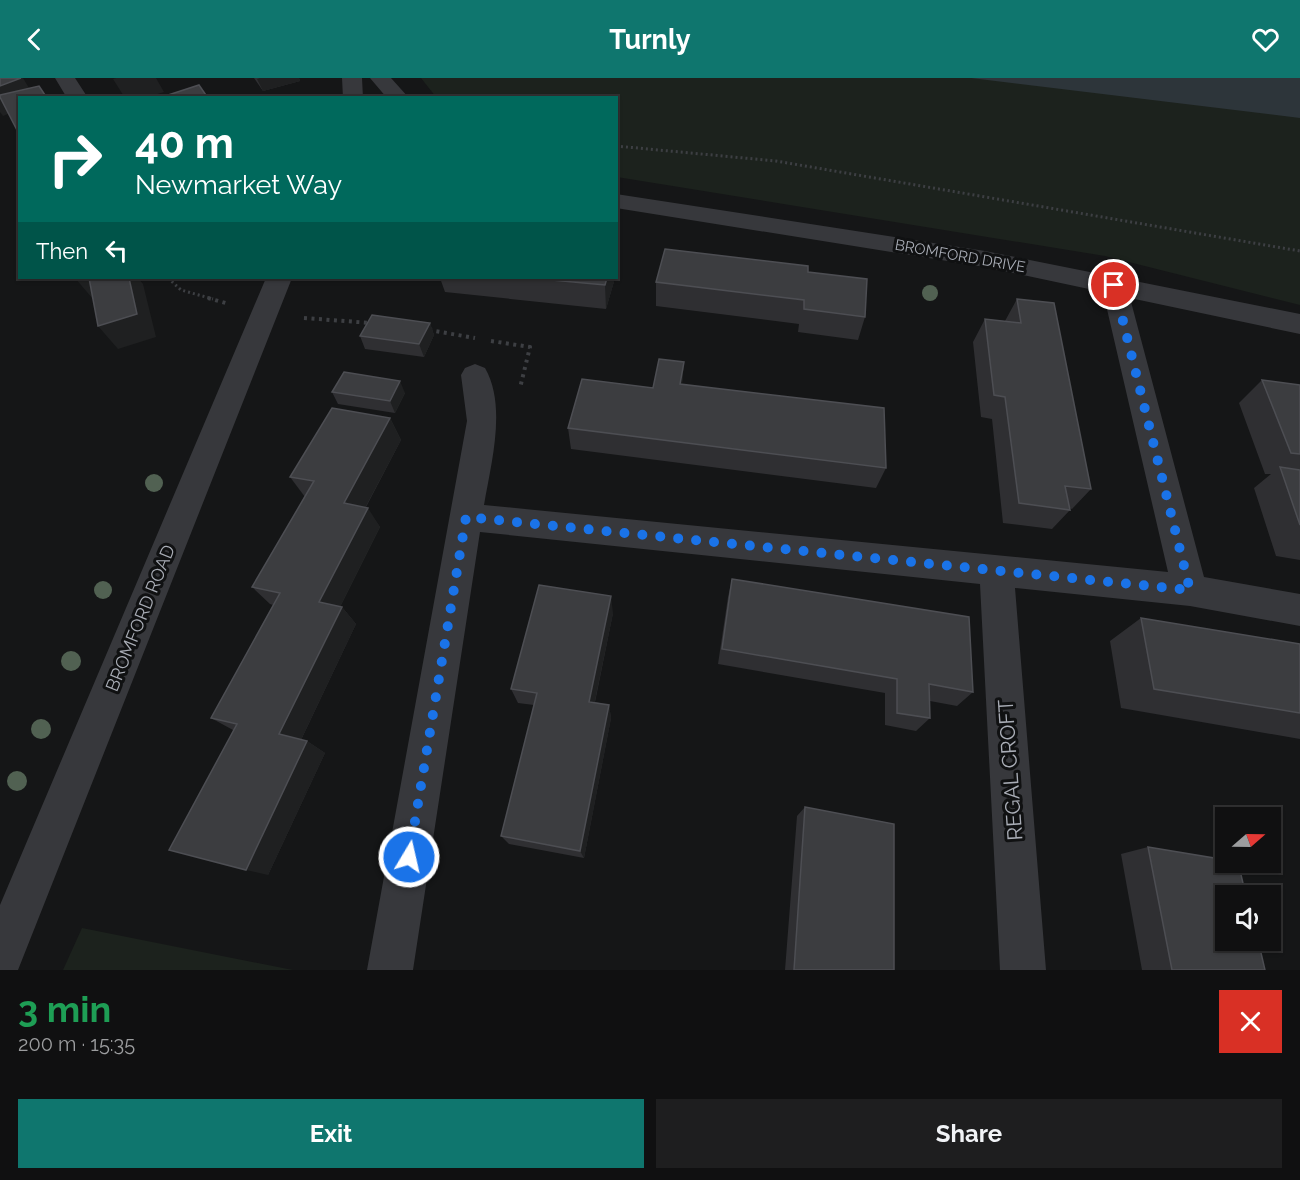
<!DOCTYPE html>
<html lang="en">
<head>
<meta charset="utf-8">
<style>
  :root { --surface:#101011; --page:#1e1e1f; --text:#f1f3f6; --muted:#9c9d9f; --line:#303031; --accent:#0f766e }
  body { margin:0; font-family:Raleway,sans-serif; background:var(--page); color:var(--text); height:100vh; display:flex; flex-direction:column; font-size:22px; white-space:nowrap }
  * { box-sizing:border-box; margin:0 }
  p { font-size:20px; color:var(--muted) }
  .icon { flex:none; width:33px; height:33px; fill:none; stroke:currentColor; stroke-width:2; stroke-linecap:round; stroke-linejoin:round }
  .map { position:relative; height:892px; overflow:hidden }
  .sheet { display:flex; flex-direction:column; background:var(--surface); flex:1 }
  .sheet>* { flex:none }
  .banner { position:absolute; left:18px; top:18px; width:600px; height:183px; border-radius:0px; box-shadow:0 2px 4px #0004,0 0 0 2px var(--line); background:#00695c; color:#fff; overflow:hidden }
  .needle { width:39px; rotate:70deg }
  .buttons { position:absolute; left:1215px; top:729px; display:grid; gap:12px }
  .buttons a { display:grid; place-items:center; width:66px; height:66px; border-radius:0px; background:var(--surface); box-shadow:0 2px 4px #0004,0 0 0 2px var(--line); font-size:30px }
  .pin { position:absolute; display:grid; place-items:center; width:51px; height:51px; color:#fff; margin:-26px; border:3px solid #fff; border-radius:50%; box-shadow:0 2px 6px #0007 }
  .me { position:absolute; width:66px; margin:-33px; rotate:9deg; stroke-linejoin:round; filter:drop-shadow(0 0 4px #0008) }
  .turn { display:flex; align-items:center; gap:21px; height:126px; padding:0 18px; font-size:27px }
  .turn .icon { width:78px; height:78px; stroke-width:2.5 }
  .turn b { display:block; font-size:42px; line-height:51px }
  .then { display:flex; align-items:center; height:57px; padding:0 18px; background:#0003; gap:12px; font-size:22px }
  .round { display:grid; place-items:center; flex:none; width:63px; height:63px; border-radius:0px; background:var(--page) }
  .summary { display:flex; align-items:center; justify-content:space-between; height:102px; padding:0 18px }
  h1 { font-size:36px; font-weight:700; line-height:45px; color:#1e9e55 }
  .action { display:flex; gap:12px; margin-top:auto; padding:12px 18px }
  .action a { flex:1; height:69px; border-radius:0px; background:var(--accent); color:#fff; font-size:24px; font-weight:700; line-height:69px; text-align:center }
  .action a+a { background:var(--page); color:var(--text) }
  header { display:flex; justify-content:space-between; align-items:center; height:78px; padding:0 18px; background:var(--accent); color:#fff; font-size:27px; font-weight:700 }
  .map>svg:first-child { display:block }
</style>
</head>
<body>
<header><svg class="icon" aria-label="back" viewBox="0 0 24 24"><path d="M15 5l-7 7 7 7"/></svg>Turnly<svg class="icon" aria-label="heart" viewBox="0 0 24 24"><path d="M12 20l-8-8c-3-5 5-10 8-4 3-6 11-1 8 4z"/></svg></header>
<div class="map">
<svg width="1300" height="892" viewBox="0 0 1300 892">
  <rect width="100%" height="100%" fill="#151617"/>
  <path fill="#1c221d" d="M421,0H1300V227L1105,178L617,99L616,20L436,19Z
    M82,850L293,892H63Z"/>
  <path fill="#2d353a" d="M971,0H1300V40Z"/>
  <g fill="none" stroke-linecap="round" stroke-linejoin="round">
    <path stroke="#3d3f43" stroke-width="3" stroke-dasharray="2 3" stroke-linecap="butt" d="M616,68L776,83L1300,173
      M168,200L181,212L213,221"/>
    <path stroke="#3d3f43" stroke-width="4" stroke-dasharray="3 4.5" stroke-linecap="butt" d="M208,220L229,226
      M304,240L371,245
      M429,252L475,260
      M491,263L530,269L520,310"/>
    <path fill="#37383c" fill-rule="evenodd" d="M55,0H75L88,20H67Z
      M342,0H362L363,20H343Z
      M370,0H391L409,20H387Z
      M616,116L985,173L1300,236V256L1130,220L1204,499L1300,516V548L1190,528L1015,510L1046,892H1000L980,506L480,454L413,892H367L467,343L461,297L465,290L475,286L485,290C507,328 491,386 484,427L1168,494L1103,214L985,189L616,130Z
      M266,200H292L18,892H0V827Z"/>
  </g>
  <g fill="#516152">
    <circle cx="930" cy="215" r="8"/>
    <circle cx="154" cy="405" r="9"/>
    <circle cx="103" cy="512" r="9"/>
    <circle cx="71" cy="583" r="10"/>
    <circle cx="41" cy="651" r="10"/>
    <circle cx="17" cy="703" r="10"/>
  </g>
  <path fill="#2f2f32" d="M254,0H299L300,3L263,13Z
    M808,194L865,239L858,262L798,254L799,246L656,228V204Z
    M440,200H615L606,231L445,214Z
    M1017,221L1091,411L1072,431L1069,430L1070,432L1052,451L1003,445L992,341L981,339L973,264L985,241L1005,243Z
    M430,245L434,257L424,279L365,271L360,258Z
    M684,284L682,306L886,390L876,410L571,371L568,350L653,310Z
    M1262,302L1300,307V482L1276,478L1254,410L1271,396H1265L1239,325Z
    M332,314L405,315L395,335L338,326Z
    M390,340L401,362L366,429L380,449L340,529H342L356,546L301,662L307,663L325,675L268,797L233,652L211,640L273,527L270,526L252,509L305,419L290,399Z
    M732,501L973,614L957,628L930,623V640L916,653L885,647V615L718,586L728,519Z
    M613,535L595,624L609,627L611,640L584,780L509,766L501,758L534,627L518,625L511,611Z
    M1141,540L1300,566V661L1121,630L1110,563Z
    M805,729L894,892H785L797,738Z
    M1148,769L1265,892H1142L1121,776Z"/>
  <path fill="#1f2021" d="M20,0H23L35,20L20,31L3,38L0,34V8Z
    M116,0H156L164,14L145,20H125L113,1Z
    M260,0H299L300,3L263,13L257,1Z
    M75,200H93V221Z
    M129,200H138L143,206L156,259L118,271L98,248Z
    M607,200H615L606,231L605,207Z
    M430,245L434,257L424,279L419,266Z
    M684,284L682,306H680Z
    M400,303L405,315L395,335L390,323Z
    M390,340L401,362L357,445L344,425Z
    M368,430L380,449L334,541L319,524Z
    M611,518L613,535L592,637L589,624Z
    M342,529L356,546L298,668L279,656Z
    M609,627L611,640L584,780L580,773Z
    M307,663L325,675L268,797L246,792Z"/>
  <path fill="#3c3d40" stroke="#4d4e53" stroke-width="1.5" d="M0,0H21L0,8Z
    M199,7L208,20H159Z
    M39,8L47,20H20V58L0,19V17Z
    M665,171L808,188V194L867,201L865,239L804,231V222L656,204Z
    M89,200H129L137,236L98,248Z
    M530,200H607L605,207Z
    M1017,221L1054,225L1091,411L1065,408L1070,432L1019,425L1005,319L994,317L985,241L1021,245Z
    M372,237L430,245L419,266L360,258Z
    M659,281L684,284L680,306L884,330L886,390L568,350L582,301L653,310Z
    M344,294L400,303L390,323L332,314Z
    M1262,302L1300,307V376L1291,375Z
    M332,330L390,340L344,425L368,430L319,524L342,529L279,656L307,663L246,792L169,772L237,646L211,640L280,515L252,509L314,403L290,399Z
    M1280,389L1300,392V447Z
    M732,501L969,539L973,614L929,606L930,640L897,635V601L722,571Z
    M539,507L611,518L589,624L609,627L580,773L501,758L537,615L511,611Z
    M1141,540L1300,566V635L1154,611Z
    M805,729L894,746V892H794Z
    M1148,769L1226,782V784H1238L1246,818H1226V862H1258L1265,892H1172Z"/>
  <g fill="none" stroke-linecap="round" stroke-linejoin="round">
    <path stroke="#1a73e8" stroke-width="10" stroke-dasharray="0 18" d="M409,779L466,439L1190,512L1114,207"/>
  </g>
  <g text-anchor="middle" dominant-baseline="central" stroke-width="6" stroke-linejoin="round" paint-order="stroke">
    <g font-size="15" fill="#a9adb6" stroke="#101112">
      <text transform="translate(960 178) rotate(10)">BROMFORD DRIVE</text>
    </g>
    <g font-size="18" fill="#a9adb6" stroke="#101112">
      <text transform="translate(140 540) rotate(-68)">BROMFORD ROAD</text>
    </g>
    <g font-size="21" fill="#a9adb6" stroke="#101112">
      <text transform="translate(1010 692) rotate(-94)">REGAL CROFT</text>
    </g>
  </g>
</svg>
<div class="buttons">
<a><svg class="needle" viewBox="-14 -14 28 28"><path d="M0-13l5 13h-10z" fill="#e53935"/><path d="M0 13l5-13h-10z" fill="#9c9d9f"/></svg></a>
<a><svg class="icon" aria-label="sound" viewBox="0 0 24 24"><path d="M4 9h4l5-4v14l-5-4H4zM17 9q2 3 0 6"/></svg></a>
</div>
<div class="pin" style="left:1114px;top:207px;background:#d93025"><svg class="icon" aria-label="arrive" viewBox="0 0 24 24"><path d="M6 21V4h12l-3 4 3 4H6"/></svg></div>
<svg class="me" style="left:409px;top:779px" viewBox="-20 -20 40 40"><circle r="17" fill="#1a73e8" stroke="#fff" stroke-width="3"/><path d="M0-11L8 9 0 5-8 9z" fill="#fff"/></svg>
<div class="banner">
<div class="turn"><svg class="icon" aria-label="right" viewBox="0 0 24 24"><path d="M7 20v-9h11M14 6l5 5-5 5"/></svg><div><b>40 m</b>Newmarket Way</div></div>
<div class="then">Then<svg class="icon" aria-label="left" viewBox="0 0 24 24"><path d="M17 20v-9H6M10 6l-5 5 5 5"/></svg></div>
</div>
</div>
<section class="sheet">
<div class="summary"><div><h1>3 min</h1><p>200 m · 15:35</p></div><a class="round" style="background:#d93025;color:#fff"><svg class="icon" aria-label="close" viewBox="0 0 24 24"><path d="M6 6l12 12M18 6L6 18"/></svg></a></div>
<div class="action"><a>Exit</a><a>Share</a></div>
</section>
</body>
</html>
